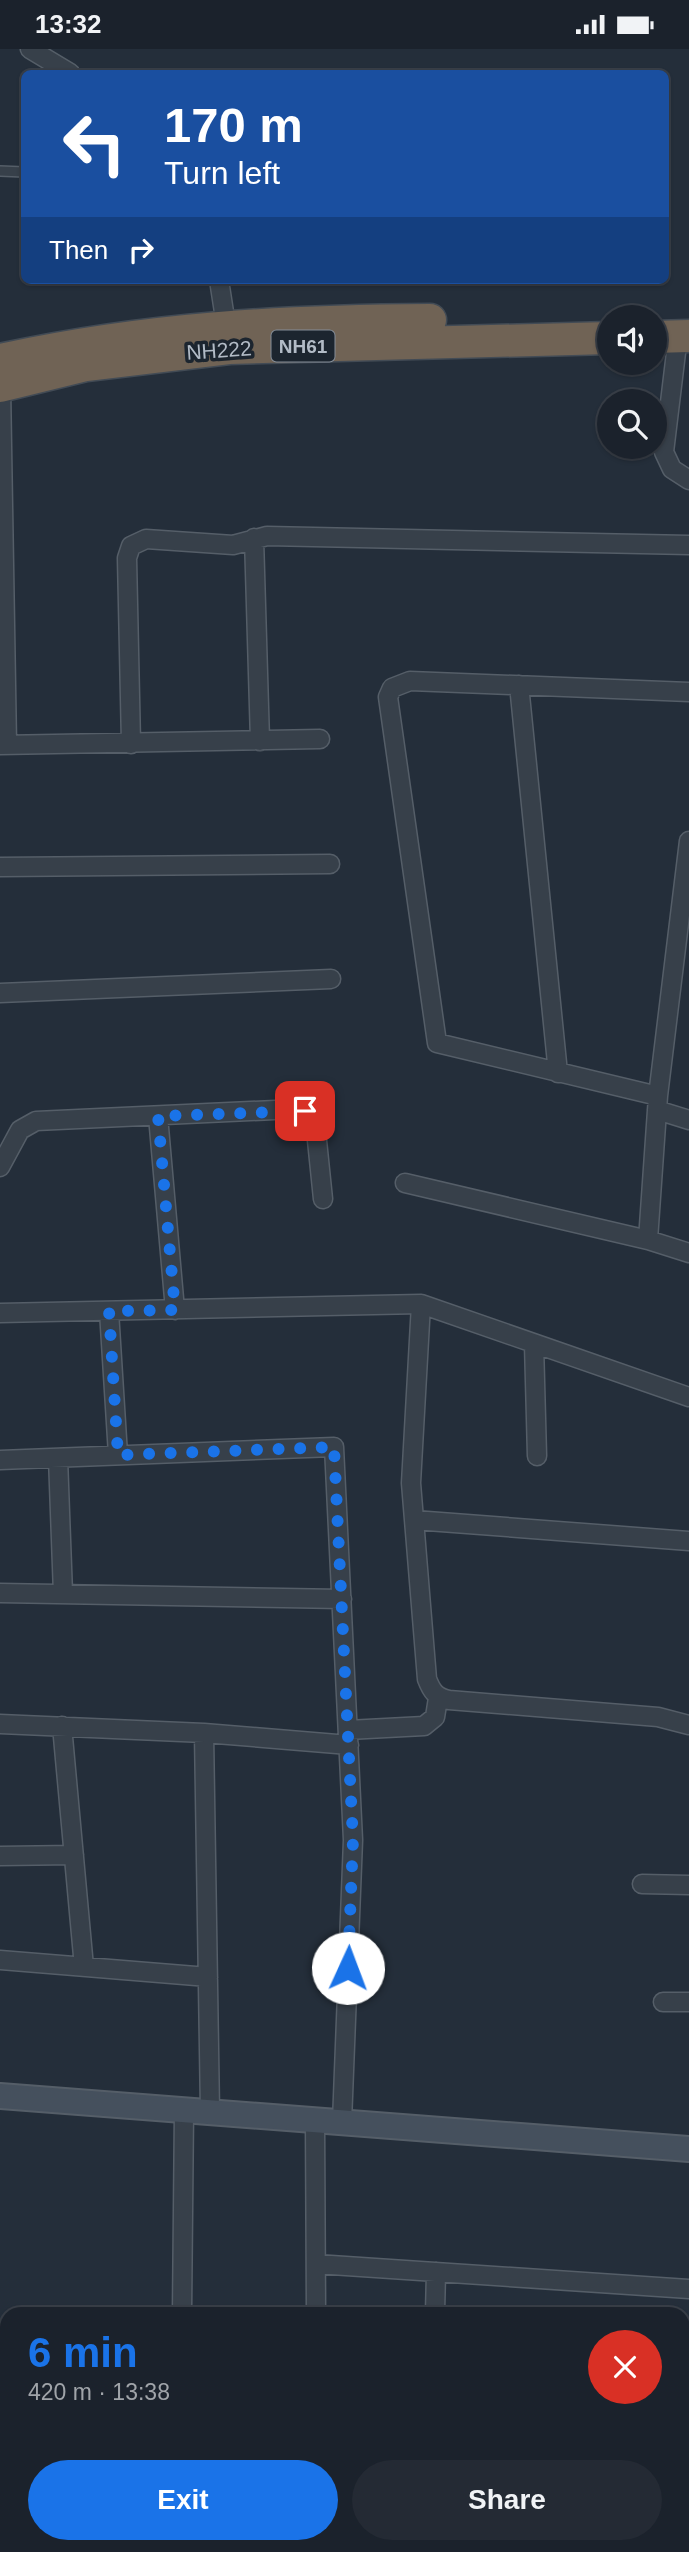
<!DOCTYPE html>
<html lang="en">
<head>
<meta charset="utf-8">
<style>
  :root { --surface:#1b222c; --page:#242a34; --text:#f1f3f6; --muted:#a0a4a9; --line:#393f48; --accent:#1a73e8 }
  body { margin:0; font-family:Arial,sans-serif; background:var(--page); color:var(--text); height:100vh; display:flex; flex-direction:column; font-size:26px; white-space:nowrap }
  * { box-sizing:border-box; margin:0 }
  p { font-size:23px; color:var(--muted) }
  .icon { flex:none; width:38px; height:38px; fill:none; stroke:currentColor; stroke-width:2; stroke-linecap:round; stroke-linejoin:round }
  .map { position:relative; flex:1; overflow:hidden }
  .details { position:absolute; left:0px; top:2258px; width:690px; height:247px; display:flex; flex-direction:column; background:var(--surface); border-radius:21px 21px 0 0; box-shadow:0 2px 5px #0004,0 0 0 2px var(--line) }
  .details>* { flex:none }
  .hud { position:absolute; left:21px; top:21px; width:648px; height:214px; border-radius:10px; box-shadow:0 2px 5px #0004,0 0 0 2px var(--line); background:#1a4fa0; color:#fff; overflow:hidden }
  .tools { position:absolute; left:597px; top:256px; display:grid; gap:14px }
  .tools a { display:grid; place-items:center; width:70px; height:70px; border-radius:50%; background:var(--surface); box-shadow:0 2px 5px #0004,0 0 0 2px var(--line); font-size:35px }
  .pin { position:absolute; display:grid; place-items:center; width:60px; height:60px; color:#fff; margin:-30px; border-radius:14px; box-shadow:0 4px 10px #0006 }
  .me { position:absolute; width:77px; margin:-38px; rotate:2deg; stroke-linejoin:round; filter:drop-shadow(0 0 5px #0008) }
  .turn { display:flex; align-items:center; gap:24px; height:147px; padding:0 28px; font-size:32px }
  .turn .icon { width:91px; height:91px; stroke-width:2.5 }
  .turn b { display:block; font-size:49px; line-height:60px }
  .then { display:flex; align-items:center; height:66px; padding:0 28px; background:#0003; gap:14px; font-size:26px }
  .round { display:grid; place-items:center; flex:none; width:74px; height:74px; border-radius:37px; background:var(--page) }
  .overview { display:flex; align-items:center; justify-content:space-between; height:119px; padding:0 28px }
  h1 { font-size:42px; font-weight:600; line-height:52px; color:var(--accent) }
  .primary-button { display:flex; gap:14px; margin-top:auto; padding:14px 28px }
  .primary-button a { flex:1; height:80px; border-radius:42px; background:var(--accent); color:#fff; font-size:28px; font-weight:600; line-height:80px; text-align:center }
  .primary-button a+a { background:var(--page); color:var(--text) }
  .status { display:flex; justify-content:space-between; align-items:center; height:49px; padding:0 35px; background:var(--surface); direction:ltr }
  .status svg { height:19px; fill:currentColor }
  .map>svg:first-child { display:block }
</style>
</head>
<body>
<div class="status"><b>13:32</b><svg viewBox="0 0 49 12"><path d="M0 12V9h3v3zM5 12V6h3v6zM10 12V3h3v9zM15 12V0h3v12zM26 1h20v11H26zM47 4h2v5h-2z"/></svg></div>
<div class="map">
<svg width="689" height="2503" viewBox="0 0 689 2503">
  <rect width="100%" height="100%" fill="#242e3a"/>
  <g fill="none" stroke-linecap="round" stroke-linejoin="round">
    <defs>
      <path id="lane" d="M0,122L24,123"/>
      <path id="street" d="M30,0L70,24
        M219,231L226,276
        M678,287L664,403L672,420L689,431
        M1,337L7,696
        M254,489L260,692
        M519,636L558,1024
        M131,695L127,509L131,497L146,490L233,496L267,487L689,496
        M0,696L320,690
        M689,792L658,1047L648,1191L689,1204
        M0,818L330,815
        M0,944L331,930
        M658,1047L437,994L388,648L392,639L410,632L689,643
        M657,1061L689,1071
        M158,1067L175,1261
        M0,1118L20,1081L36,1072L296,1060L312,1065L315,1072L323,1150
        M405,1134L648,1191
        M421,1255L411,1434L427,1630C432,1643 436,1648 449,1651L658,1668L689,1676
        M109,1262L118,1406
        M0,1264L421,1255L689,1348
        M534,1295L537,1407
        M58,1409L63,1545
        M0,1411L334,1398L353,1791L342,2073
        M414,1471L689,1492
        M0,1544L342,1550
        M0,1675L204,1684L349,1696
        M62,1677L84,1918
        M348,1681L424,1677L435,1668L438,1649
        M204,1684L210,2063
        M0,1807L74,1806
        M642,1835L689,1836
        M0,1911L208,1928
        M663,1953H689
        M315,2072L316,2264
        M316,2215L689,2240
        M182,2264L184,2061
        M435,2264L436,2223
        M0,2322H7
        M0,2447L7,2446
        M682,2465H689
        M315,2497V2503
        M180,2503V2497"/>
      <path id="secondary" d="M0,2047L689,2100"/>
      <path id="highway" d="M654,288L689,287
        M0,311C147,279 279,272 430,271
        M0,337L86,316L229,299L609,289"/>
    </defs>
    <use href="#lane" stroke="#555e68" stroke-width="12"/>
    <use href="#street" stroke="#555e68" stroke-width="21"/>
    <use href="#secondary" stroke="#555e68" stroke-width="28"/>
    <use href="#highway" stroke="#424b55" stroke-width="35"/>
    <use href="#lane" stroke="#37404a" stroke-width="9"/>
    <use href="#street" stroke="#37404a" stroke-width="18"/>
    <use href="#secondary" stroke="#45505d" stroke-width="24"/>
    <use href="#highway" stroke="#706355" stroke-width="32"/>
  </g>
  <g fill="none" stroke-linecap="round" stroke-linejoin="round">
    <path stroke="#1a73e8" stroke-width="12" stroke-dasharray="0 21.6" d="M305,1062L158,1067L175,1261L109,1262L118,1406L334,1398L353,1791L348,1919"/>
  </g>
  <g text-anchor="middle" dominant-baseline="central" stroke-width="7" stroke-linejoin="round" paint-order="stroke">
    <rect fill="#1c252f" stroke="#858e99" stroke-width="2" x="271.5" y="281.5" width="63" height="31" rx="5"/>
    <g font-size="19" font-weight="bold" fill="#b2bbc6">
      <text x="303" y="297">NH61</text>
    </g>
    <g font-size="21" fill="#b2bbc6" stroke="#1c252f">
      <text transform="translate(219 301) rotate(-4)">NH222</text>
    </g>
  </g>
</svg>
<div class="tools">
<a><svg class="icon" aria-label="sound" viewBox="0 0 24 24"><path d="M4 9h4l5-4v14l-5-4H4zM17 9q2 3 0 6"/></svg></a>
<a><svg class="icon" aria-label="search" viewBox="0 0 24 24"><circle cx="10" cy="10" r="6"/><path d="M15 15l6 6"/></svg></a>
</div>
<div class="pin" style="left:305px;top:1062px;background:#d93025"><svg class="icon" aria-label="arrive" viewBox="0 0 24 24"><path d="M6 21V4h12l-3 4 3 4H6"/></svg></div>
<svg class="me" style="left:348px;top:1919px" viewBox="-20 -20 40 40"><circle r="19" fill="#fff"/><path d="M0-13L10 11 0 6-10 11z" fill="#1a73e8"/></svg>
<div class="hud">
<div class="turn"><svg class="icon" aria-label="left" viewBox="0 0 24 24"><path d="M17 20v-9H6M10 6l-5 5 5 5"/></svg><div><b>170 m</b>Turn left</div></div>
<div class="then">Then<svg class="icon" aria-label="right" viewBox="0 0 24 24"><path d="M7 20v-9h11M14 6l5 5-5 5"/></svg></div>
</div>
<section class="details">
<div class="overview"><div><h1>6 min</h1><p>420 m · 13:38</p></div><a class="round" style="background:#d93025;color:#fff"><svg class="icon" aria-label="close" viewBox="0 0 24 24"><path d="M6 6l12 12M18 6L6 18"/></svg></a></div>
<div class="primary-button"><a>Exit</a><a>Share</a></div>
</section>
</div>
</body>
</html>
